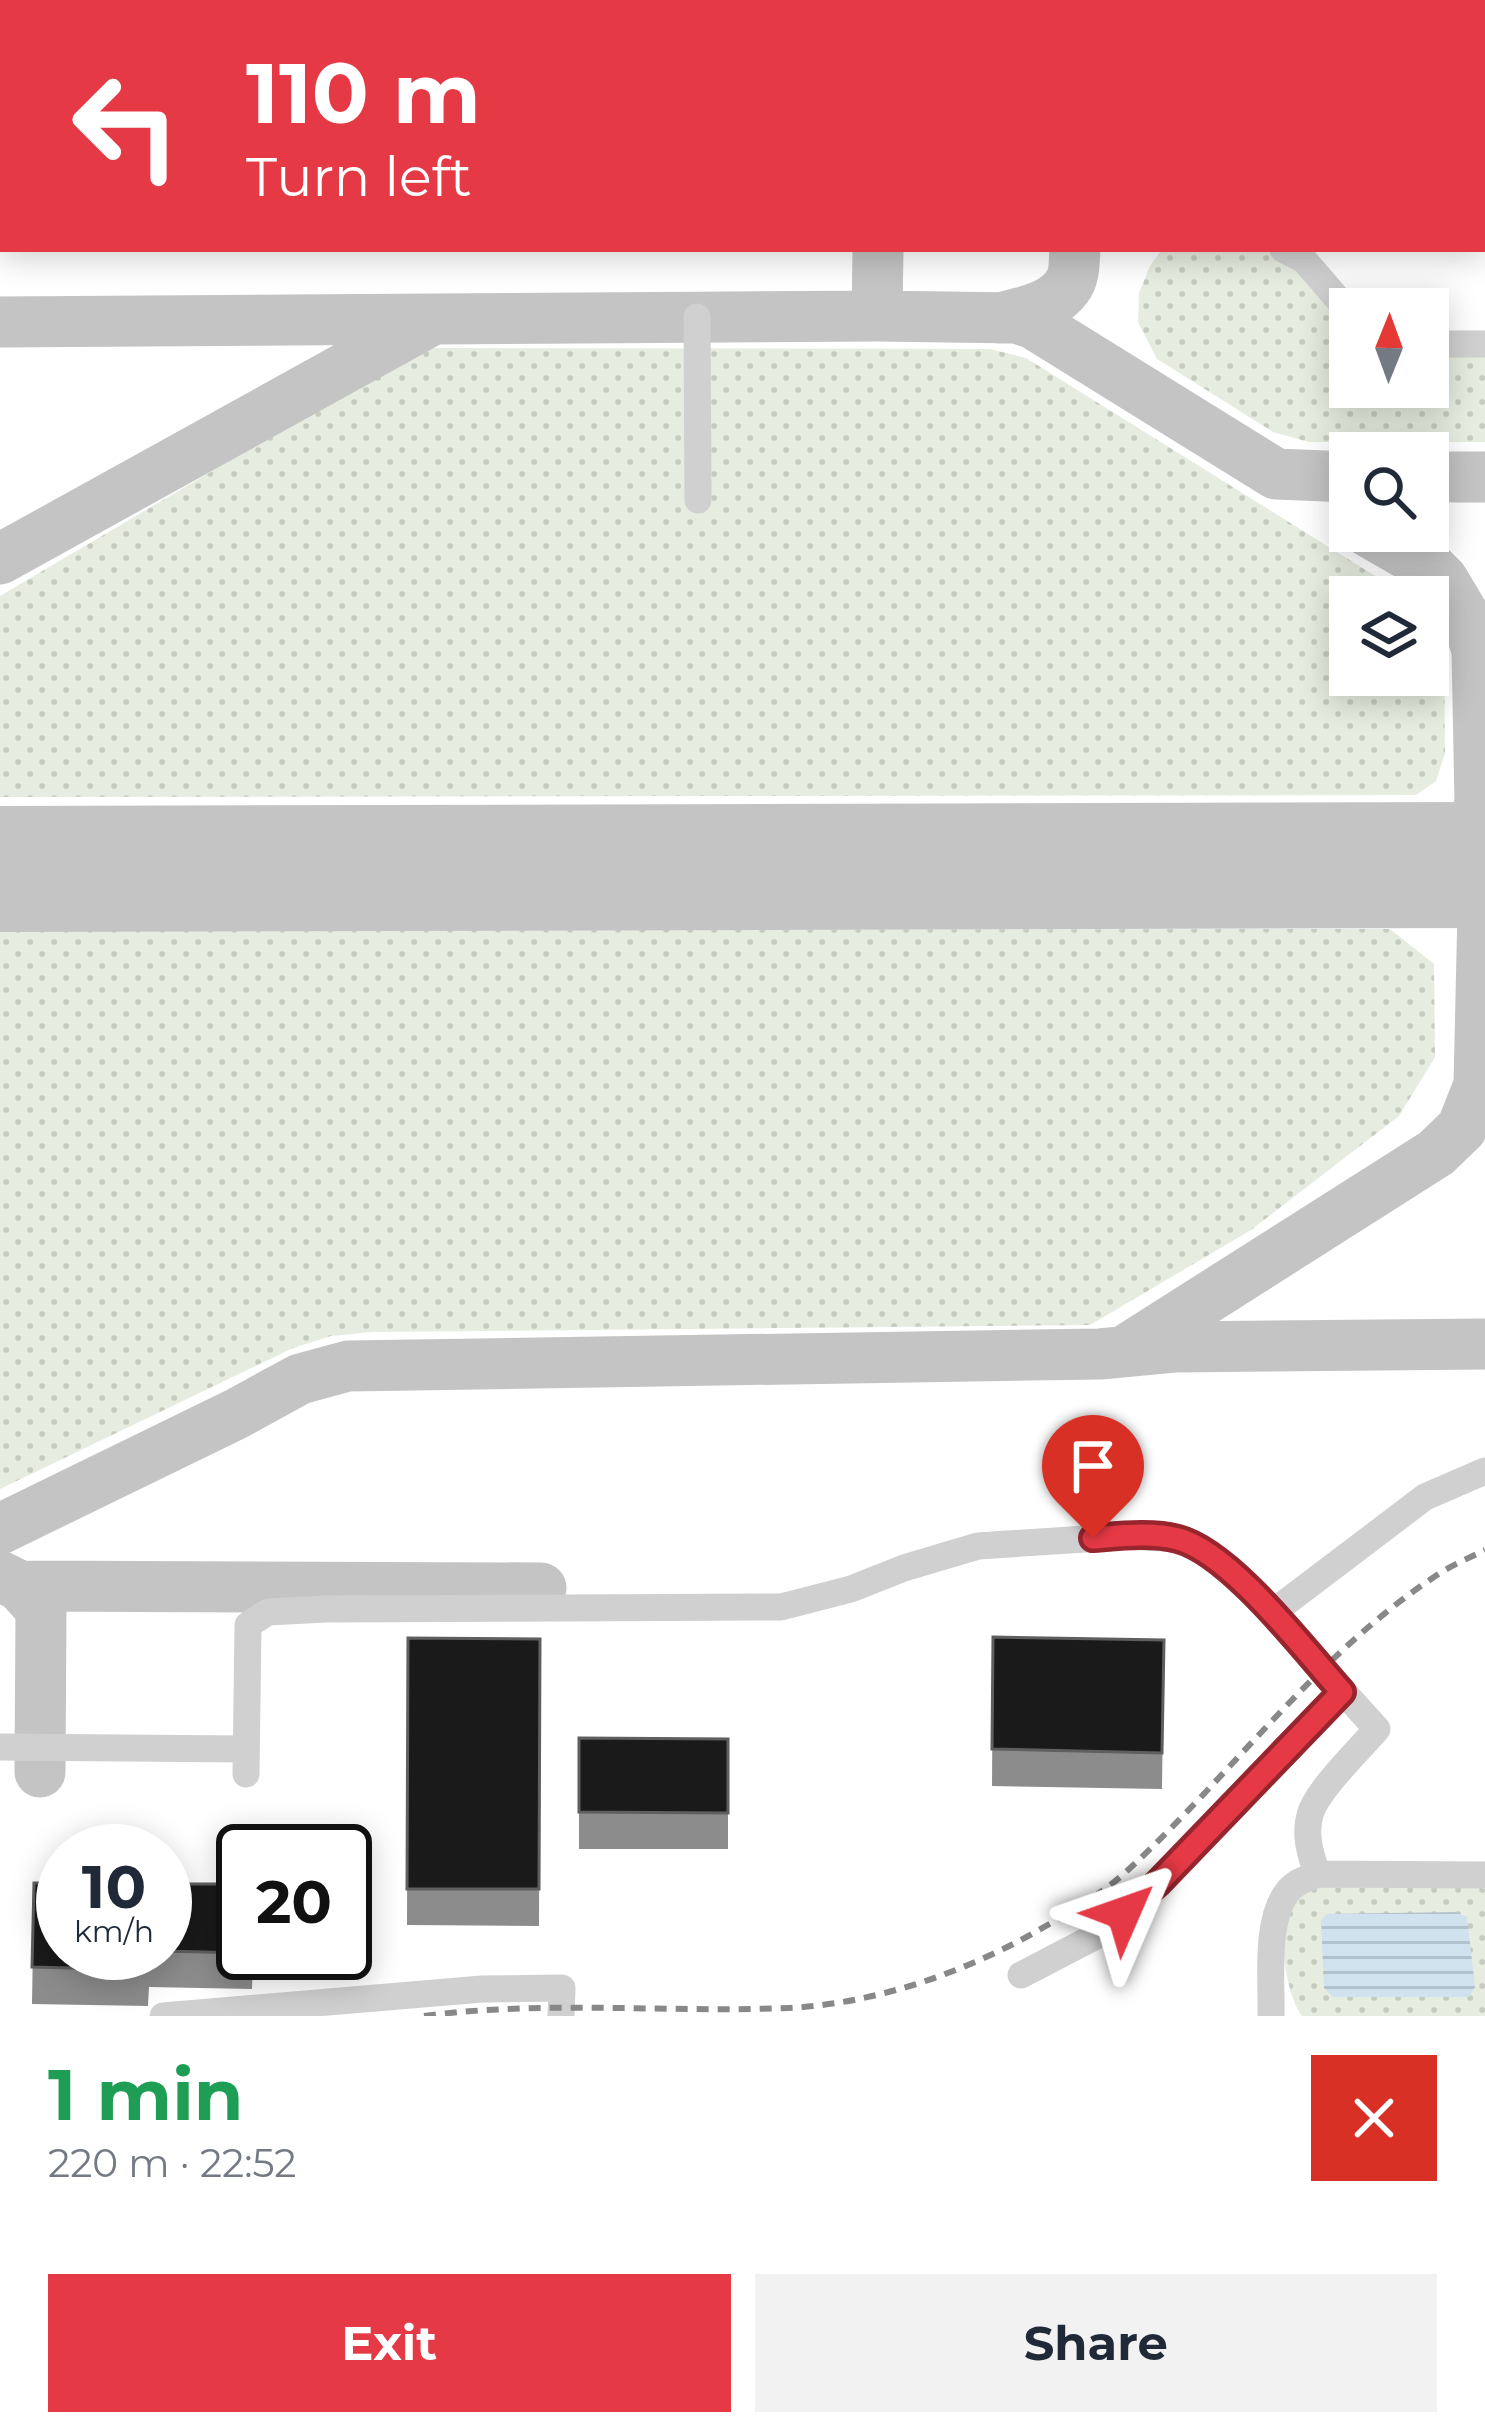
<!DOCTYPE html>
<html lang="en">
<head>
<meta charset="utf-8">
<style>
  :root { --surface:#fff; --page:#f2f2f3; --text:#1f2937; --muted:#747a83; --accent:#e63946 }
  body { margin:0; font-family:Montserrat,sans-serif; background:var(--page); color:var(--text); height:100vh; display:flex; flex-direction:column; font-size:45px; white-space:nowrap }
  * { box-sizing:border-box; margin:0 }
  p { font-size:39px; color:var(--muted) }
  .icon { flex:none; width:66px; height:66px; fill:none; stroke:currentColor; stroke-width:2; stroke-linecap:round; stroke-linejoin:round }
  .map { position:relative; height:2016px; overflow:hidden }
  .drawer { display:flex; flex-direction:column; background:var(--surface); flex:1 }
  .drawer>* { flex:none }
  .top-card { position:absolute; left:0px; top:0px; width:1485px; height:252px; box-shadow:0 6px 30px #0003; background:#e63946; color:#fff; overflow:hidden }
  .needle { width:78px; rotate:1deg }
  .tools { position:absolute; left:1329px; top:288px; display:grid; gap:24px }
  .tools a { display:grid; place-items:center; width:120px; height:120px; border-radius:0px; background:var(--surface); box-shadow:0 6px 30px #0003; font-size:60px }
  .speed { position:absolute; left:36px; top:1824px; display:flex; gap:24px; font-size:60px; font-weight:700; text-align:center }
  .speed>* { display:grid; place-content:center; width:156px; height:156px; border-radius:50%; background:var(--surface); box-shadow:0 6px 30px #0003; line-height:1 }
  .speed small { font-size:30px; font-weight:400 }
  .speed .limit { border:6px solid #111; border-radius:18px; background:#fff; color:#111 }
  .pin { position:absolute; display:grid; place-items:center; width:102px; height:102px; color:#fff; margin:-123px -51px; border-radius:50% 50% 50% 0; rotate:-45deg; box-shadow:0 0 12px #0007 }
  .pin .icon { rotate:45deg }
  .me { position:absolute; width:132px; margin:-66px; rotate:47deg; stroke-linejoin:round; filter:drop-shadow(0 0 9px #0008) }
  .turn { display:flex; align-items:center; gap:42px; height:252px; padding:0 48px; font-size:54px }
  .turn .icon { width:156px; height:156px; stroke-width:2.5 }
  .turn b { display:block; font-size:84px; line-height:102px }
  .round { display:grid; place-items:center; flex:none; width:126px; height:126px; border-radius:0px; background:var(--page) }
  .overview { display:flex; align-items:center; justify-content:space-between; height:204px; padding:0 48px }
  h1 { font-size:72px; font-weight:700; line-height:90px; color:#1e9e55 }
  .action { display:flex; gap:24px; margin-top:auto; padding:24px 48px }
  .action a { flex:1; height:138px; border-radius:0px; background:var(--accent); color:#fff; font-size:48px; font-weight:700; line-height:138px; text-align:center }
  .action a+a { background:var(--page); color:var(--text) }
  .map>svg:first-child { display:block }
</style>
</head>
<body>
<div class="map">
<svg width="1485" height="2016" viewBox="0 0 1485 2016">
  <defs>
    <pattern id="grass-dots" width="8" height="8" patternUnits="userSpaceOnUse" patternTransform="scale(3)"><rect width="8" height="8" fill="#e6ecdf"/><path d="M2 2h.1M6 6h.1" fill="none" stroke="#c6cbc0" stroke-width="1.8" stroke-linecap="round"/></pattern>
    <pattern id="water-rules" width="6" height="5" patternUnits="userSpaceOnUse" patternTransform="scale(3)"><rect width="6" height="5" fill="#cfe2ee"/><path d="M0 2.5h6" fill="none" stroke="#b2c2cd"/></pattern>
  </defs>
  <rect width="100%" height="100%" fill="#fff"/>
  <path fill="url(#grass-dots)" d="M1162,249H1264L1287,262L1350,322V387H1428V356H1485V442H1309L1273,432L1157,359L1138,322L1139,293L1150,266Z
    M421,348L990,349L1026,358L1409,597H1350V675H1428V615L1432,619L1444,650L1445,753L1436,781L1416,795L0,797V596Z
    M1390,929L1434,964L1435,1057L1399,1116L1251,1230L1090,1325L372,1332L331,1336L293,1348L0,1489V930Z
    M1474,1885L1485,1889V2016H1302C1287,1997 1279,1942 1286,1918C1290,1905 1299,1895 1311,1887Z"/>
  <path fill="url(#water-rules)" d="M1456,1912L1467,1917L1475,1987L1469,1997H1333L1324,1988L1321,1921L1326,1914Z"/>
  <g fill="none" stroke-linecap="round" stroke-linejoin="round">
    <path stroke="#c4c4c4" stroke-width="51" d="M877,316L878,249
      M999,318C1025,312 1059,306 1071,280C1075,271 1074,259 1075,249
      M0,322L877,316L1017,318L1034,324L1276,474L1350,477
      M1428,477H1485
      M1367,531L1431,568L1443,580L1467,620L1477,650L1480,803L1473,827L1456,841L1405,866
      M0,559L430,321
      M1129,1348L1436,1153L1462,1128L1479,1085L1483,910L1460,885L1405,866
      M0,1529L236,1414L300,1379L348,1366L1100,1354L1174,1347L1485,1344
      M0,1576L20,1586L541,1588
      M20,1586L41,1609L40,1772"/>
    <path stroke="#c4c4c4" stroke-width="126" d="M0,869L1485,865"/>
    <path stroke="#d0d0d0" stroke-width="27" d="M943,3V0
      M0,234H3
      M1283,249L1304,260L1350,313
      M697,317L698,500
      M1428,344H1485
      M1272,1613L1425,1497L1485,1471
      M0,1747L246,1749
      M246,1774L248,1625L268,1612L326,1609L781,1607L851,1589L904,1568L978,1546L1131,1536L1178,1539L1217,1559L1272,1613L1377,1729C1360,1749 1316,1791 1310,1815C1304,1836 1311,1855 1317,1874
      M1021,1975L1094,1937L1124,1914L1158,1883L1342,1692
      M163,2016L482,1989L562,1988L561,2016
      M1271,2016C1272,1982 1265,1923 1286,1894C1293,1883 1305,1879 1317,1874L1485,1875"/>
    <path stroke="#888" stroke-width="6" stroke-dasharray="12 9" stroke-linecap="butt" d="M424,2016C544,2000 667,2013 788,2008C873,2004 964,1973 1037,1931C1069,1913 1101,1895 1128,1870C1232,1774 1317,1654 1437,1575C1452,1565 1469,1558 1485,1550"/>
  </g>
  <path fill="#8c8c8c" d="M993,1637L1164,1640L1162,1789L992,1786Z
    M408,1638L540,1639L539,1926L407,1925Z
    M579,1738L728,1739V1849H579Z
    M34,1883L63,1953H165V1884L253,1953L252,1989L149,1987L148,2006L32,2004Z"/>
  <path fill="#1a1a1a" stroke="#5f5f5f" stroke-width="3" d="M408,0H685V3H408Z
    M820,0H934V3H820Z
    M993,1637L1164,1640L1162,1753L992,1749Z
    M408,1638L540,1639L539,1889H407Z
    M579,1738L728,1739V1813L579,1812Z
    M34,1883H63V1953H149L148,1970L32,1967Z
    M165,1884H243V1953L165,1951Z"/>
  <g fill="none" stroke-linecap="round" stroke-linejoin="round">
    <defs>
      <path id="route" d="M1093,1538C1119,1536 1152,1532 1178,1539C1231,1553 1305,1651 1342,1692L1158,1883L1124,1913"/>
    </defs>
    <use href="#route" stroke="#96252e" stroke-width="30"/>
    <use href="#route" stroke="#e63946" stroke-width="21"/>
  </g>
</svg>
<div class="tools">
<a><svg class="needle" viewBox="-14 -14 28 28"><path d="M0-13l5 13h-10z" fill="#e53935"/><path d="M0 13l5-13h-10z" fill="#747a83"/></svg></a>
<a><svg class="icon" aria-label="search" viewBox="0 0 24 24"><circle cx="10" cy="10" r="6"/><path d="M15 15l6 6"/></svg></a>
<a><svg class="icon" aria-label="layers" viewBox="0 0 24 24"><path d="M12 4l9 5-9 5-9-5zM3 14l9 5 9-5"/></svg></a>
</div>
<div class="speed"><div>10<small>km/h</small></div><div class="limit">20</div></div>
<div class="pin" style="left:1093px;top:1538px;background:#d93025"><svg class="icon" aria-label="arrive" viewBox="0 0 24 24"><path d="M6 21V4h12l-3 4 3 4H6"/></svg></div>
<svg class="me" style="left:1124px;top:1913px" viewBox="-20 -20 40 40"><path d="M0-17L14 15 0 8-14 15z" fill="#e63946" stroke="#fff" stroke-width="4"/></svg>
<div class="top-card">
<div class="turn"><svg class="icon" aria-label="left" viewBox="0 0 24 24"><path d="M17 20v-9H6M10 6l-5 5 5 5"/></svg><div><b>110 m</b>Turn left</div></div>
</div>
</div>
<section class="drawer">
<div class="overview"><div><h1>1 min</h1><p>220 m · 22:52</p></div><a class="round" style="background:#d93025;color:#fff"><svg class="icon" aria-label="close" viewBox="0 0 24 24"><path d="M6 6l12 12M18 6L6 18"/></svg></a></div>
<div class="action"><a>Exit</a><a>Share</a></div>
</section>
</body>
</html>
